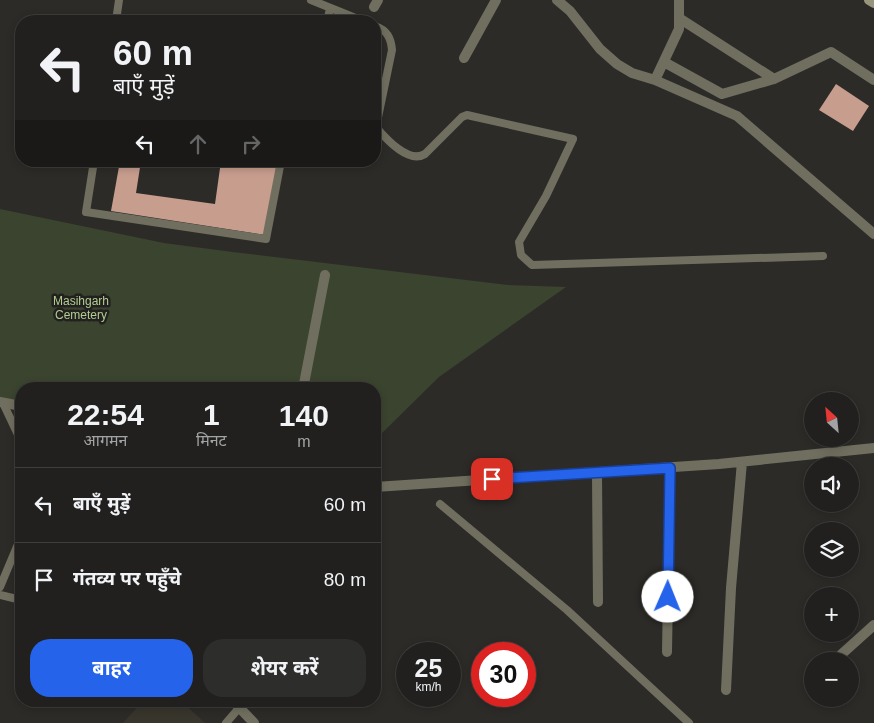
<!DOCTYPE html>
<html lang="hi">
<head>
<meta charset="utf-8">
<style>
  :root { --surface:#21201e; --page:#2d2d2b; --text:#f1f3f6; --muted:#a2a3a4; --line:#3e3e3c; --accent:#2563eb }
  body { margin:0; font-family:Helvetica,"Noto Sans Devanagari",sans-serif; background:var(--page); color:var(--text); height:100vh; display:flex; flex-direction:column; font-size:19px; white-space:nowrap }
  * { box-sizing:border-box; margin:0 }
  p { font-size:16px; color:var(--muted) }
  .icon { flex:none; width:28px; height:28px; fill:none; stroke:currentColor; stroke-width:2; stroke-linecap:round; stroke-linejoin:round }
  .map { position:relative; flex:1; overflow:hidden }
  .panel { position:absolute; left:15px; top:382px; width:366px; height:325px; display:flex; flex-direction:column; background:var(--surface); border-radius:20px; box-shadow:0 2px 8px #0003,0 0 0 1px var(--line) }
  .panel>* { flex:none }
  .guide { position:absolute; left:15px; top:15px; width:366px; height:152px; border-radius:20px; box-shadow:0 2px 8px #0003,0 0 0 1px var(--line); background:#21201e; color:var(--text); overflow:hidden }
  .needle { width:32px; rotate:333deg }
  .controls { position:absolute; left:804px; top:392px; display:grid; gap:10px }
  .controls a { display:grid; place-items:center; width:55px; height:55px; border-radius:50%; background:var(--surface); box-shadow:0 2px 8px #0003,0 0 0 1px var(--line); font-size:25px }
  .speed { position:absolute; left:396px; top:642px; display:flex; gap:10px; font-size:25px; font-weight:700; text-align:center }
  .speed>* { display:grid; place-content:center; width:65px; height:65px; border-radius:50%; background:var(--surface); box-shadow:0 2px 8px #0003,0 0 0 1px var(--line); line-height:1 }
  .speed small { font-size:12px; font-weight:400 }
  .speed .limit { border:8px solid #d22; background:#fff; color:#111 }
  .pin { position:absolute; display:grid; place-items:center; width:42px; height:42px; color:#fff; margin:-21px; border-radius:10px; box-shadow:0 2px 8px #0006 }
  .me { position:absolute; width:55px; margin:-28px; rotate:1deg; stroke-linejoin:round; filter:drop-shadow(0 0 4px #0008) }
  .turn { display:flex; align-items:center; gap:18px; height:105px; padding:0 15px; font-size:22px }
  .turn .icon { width:65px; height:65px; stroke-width:2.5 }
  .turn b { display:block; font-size:35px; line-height:42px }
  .lanes { display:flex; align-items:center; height:48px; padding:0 15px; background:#0003; justify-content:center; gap:25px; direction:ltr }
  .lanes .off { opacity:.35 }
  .eta { display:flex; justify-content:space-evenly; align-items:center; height:85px; text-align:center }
  .eta b { font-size:30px; font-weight:700; line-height:35px }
  .action { display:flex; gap:10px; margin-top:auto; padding:10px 15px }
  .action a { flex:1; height:58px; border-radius:20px; background:var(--accent); color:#fff; font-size:20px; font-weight:700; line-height:58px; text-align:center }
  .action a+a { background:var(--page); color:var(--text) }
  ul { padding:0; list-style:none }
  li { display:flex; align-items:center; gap:15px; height:75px; padding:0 15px; border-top:1px solid var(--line) }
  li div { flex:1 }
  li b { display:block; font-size:19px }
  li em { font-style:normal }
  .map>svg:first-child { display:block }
</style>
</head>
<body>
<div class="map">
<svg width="874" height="723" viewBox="0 0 874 723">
  <rect width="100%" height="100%" fill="#2c2b28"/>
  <path fill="#38352c" d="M143,701H181L205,723H123Z"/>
  <path fill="#3a442e" d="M0,209L164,243L233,252L508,285L566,287L439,377L375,440V389H21V401L0,398Z"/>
  <path fill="#c79d8e" d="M836,84L869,106L853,131L819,110Z
    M120,161H141L136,193L215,204L221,161H278L266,235L111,211Z"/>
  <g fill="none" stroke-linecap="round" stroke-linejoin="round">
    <path stroke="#706f5f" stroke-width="8" d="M311,0L363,21
      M116,21L119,0
      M327,21L330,9
      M375,26C387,30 391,38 392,50L376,127C386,139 409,164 425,154L462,117L467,115L573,139L546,196L519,242L521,255L532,265L823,256
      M94,161L86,212L266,239L281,161
      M3,403L21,441
      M440,504L567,610L689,723
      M0,587L21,537
      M0,595L21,600
      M226,723L239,708"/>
    <path stroke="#706f5f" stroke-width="10" d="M557,0L570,11L600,49L617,64L632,73L655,80L737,116L874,234
      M374,7L378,0
      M679,18L774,79
      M464,58L496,0
      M664,62L722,94L774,79L831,52L874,80
      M655,80L679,29V0
      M303,389L325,275
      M0,402L21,406
      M597,473L598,602
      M375,487L719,464L874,448
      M667,652L670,468
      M834,661L874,625
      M726,690L731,588L742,462
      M233,701L254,723"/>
    <path stroke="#97957b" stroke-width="10" d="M869,0L874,3"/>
  </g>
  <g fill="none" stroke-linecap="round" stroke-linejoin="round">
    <defs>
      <path id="route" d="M492,479L670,468L668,597"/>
    </defs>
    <use href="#route" stroke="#184099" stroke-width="12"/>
    <use href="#route" stroke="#2563eb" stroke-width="9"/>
  </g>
  <g text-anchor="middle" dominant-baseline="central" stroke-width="5" stroke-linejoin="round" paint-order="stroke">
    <g font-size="12" fill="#b1cd91" stroke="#22211f">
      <text x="81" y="301">Masihgarh<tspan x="81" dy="14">Cemetery</tspan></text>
    </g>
  </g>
</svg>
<div class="controls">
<a><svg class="needle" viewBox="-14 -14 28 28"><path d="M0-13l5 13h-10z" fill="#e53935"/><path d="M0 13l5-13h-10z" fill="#a2a3a4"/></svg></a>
<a><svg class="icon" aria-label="sound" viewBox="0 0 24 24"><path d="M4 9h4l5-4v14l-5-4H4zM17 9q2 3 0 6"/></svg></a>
<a><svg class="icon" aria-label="layers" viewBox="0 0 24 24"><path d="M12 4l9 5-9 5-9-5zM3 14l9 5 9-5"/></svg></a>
<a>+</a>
<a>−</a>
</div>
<div class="speed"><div>25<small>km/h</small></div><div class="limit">30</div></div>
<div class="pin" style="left:492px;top:479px;background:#d93025"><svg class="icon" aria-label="arrive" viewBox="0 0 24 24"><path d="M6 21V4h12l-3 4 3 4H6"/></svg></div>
<svg class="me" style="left:668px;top:597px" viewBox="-20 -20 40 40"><circle r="19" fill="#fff"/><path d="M0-13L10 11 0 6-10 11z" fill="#2563eb"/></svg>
<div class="guide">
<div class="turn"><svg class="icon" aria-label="left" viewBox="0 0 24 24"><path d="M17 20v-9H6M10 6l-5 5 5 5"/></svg><div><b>60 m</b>बाएँ मुड़ें</div></div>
<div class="lanes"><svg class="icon" aria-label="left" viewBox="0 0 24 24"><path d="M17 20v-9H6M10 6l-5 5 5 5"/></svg><svg class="icon off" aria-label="ahead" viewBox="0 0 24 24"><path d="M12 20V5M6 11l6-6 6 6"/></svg><svg class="icon off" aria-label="right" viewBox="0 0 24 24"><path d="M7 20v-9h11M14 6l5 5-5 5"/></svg></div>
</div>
<section class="panel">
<div class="eta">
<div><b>22:54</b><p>आगमन</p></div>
<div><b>1</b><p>मिनट</p></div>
<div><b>140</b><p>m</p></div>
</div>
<ul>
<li><svg class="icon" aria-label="left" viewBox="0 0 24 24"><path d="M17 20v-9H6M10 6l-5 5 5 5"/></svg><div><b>बाएँ मुड़ें</b></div><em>60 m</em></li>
<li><svg class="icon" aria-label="arrive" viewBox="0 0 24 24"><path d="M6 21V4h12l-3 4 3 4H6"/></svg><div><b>गंतव्य पर पहुँचे</b></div><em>80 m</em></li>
</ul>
<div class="action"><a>बाहर</a><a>शेयर करें</a></div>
</section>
</div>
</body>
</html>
